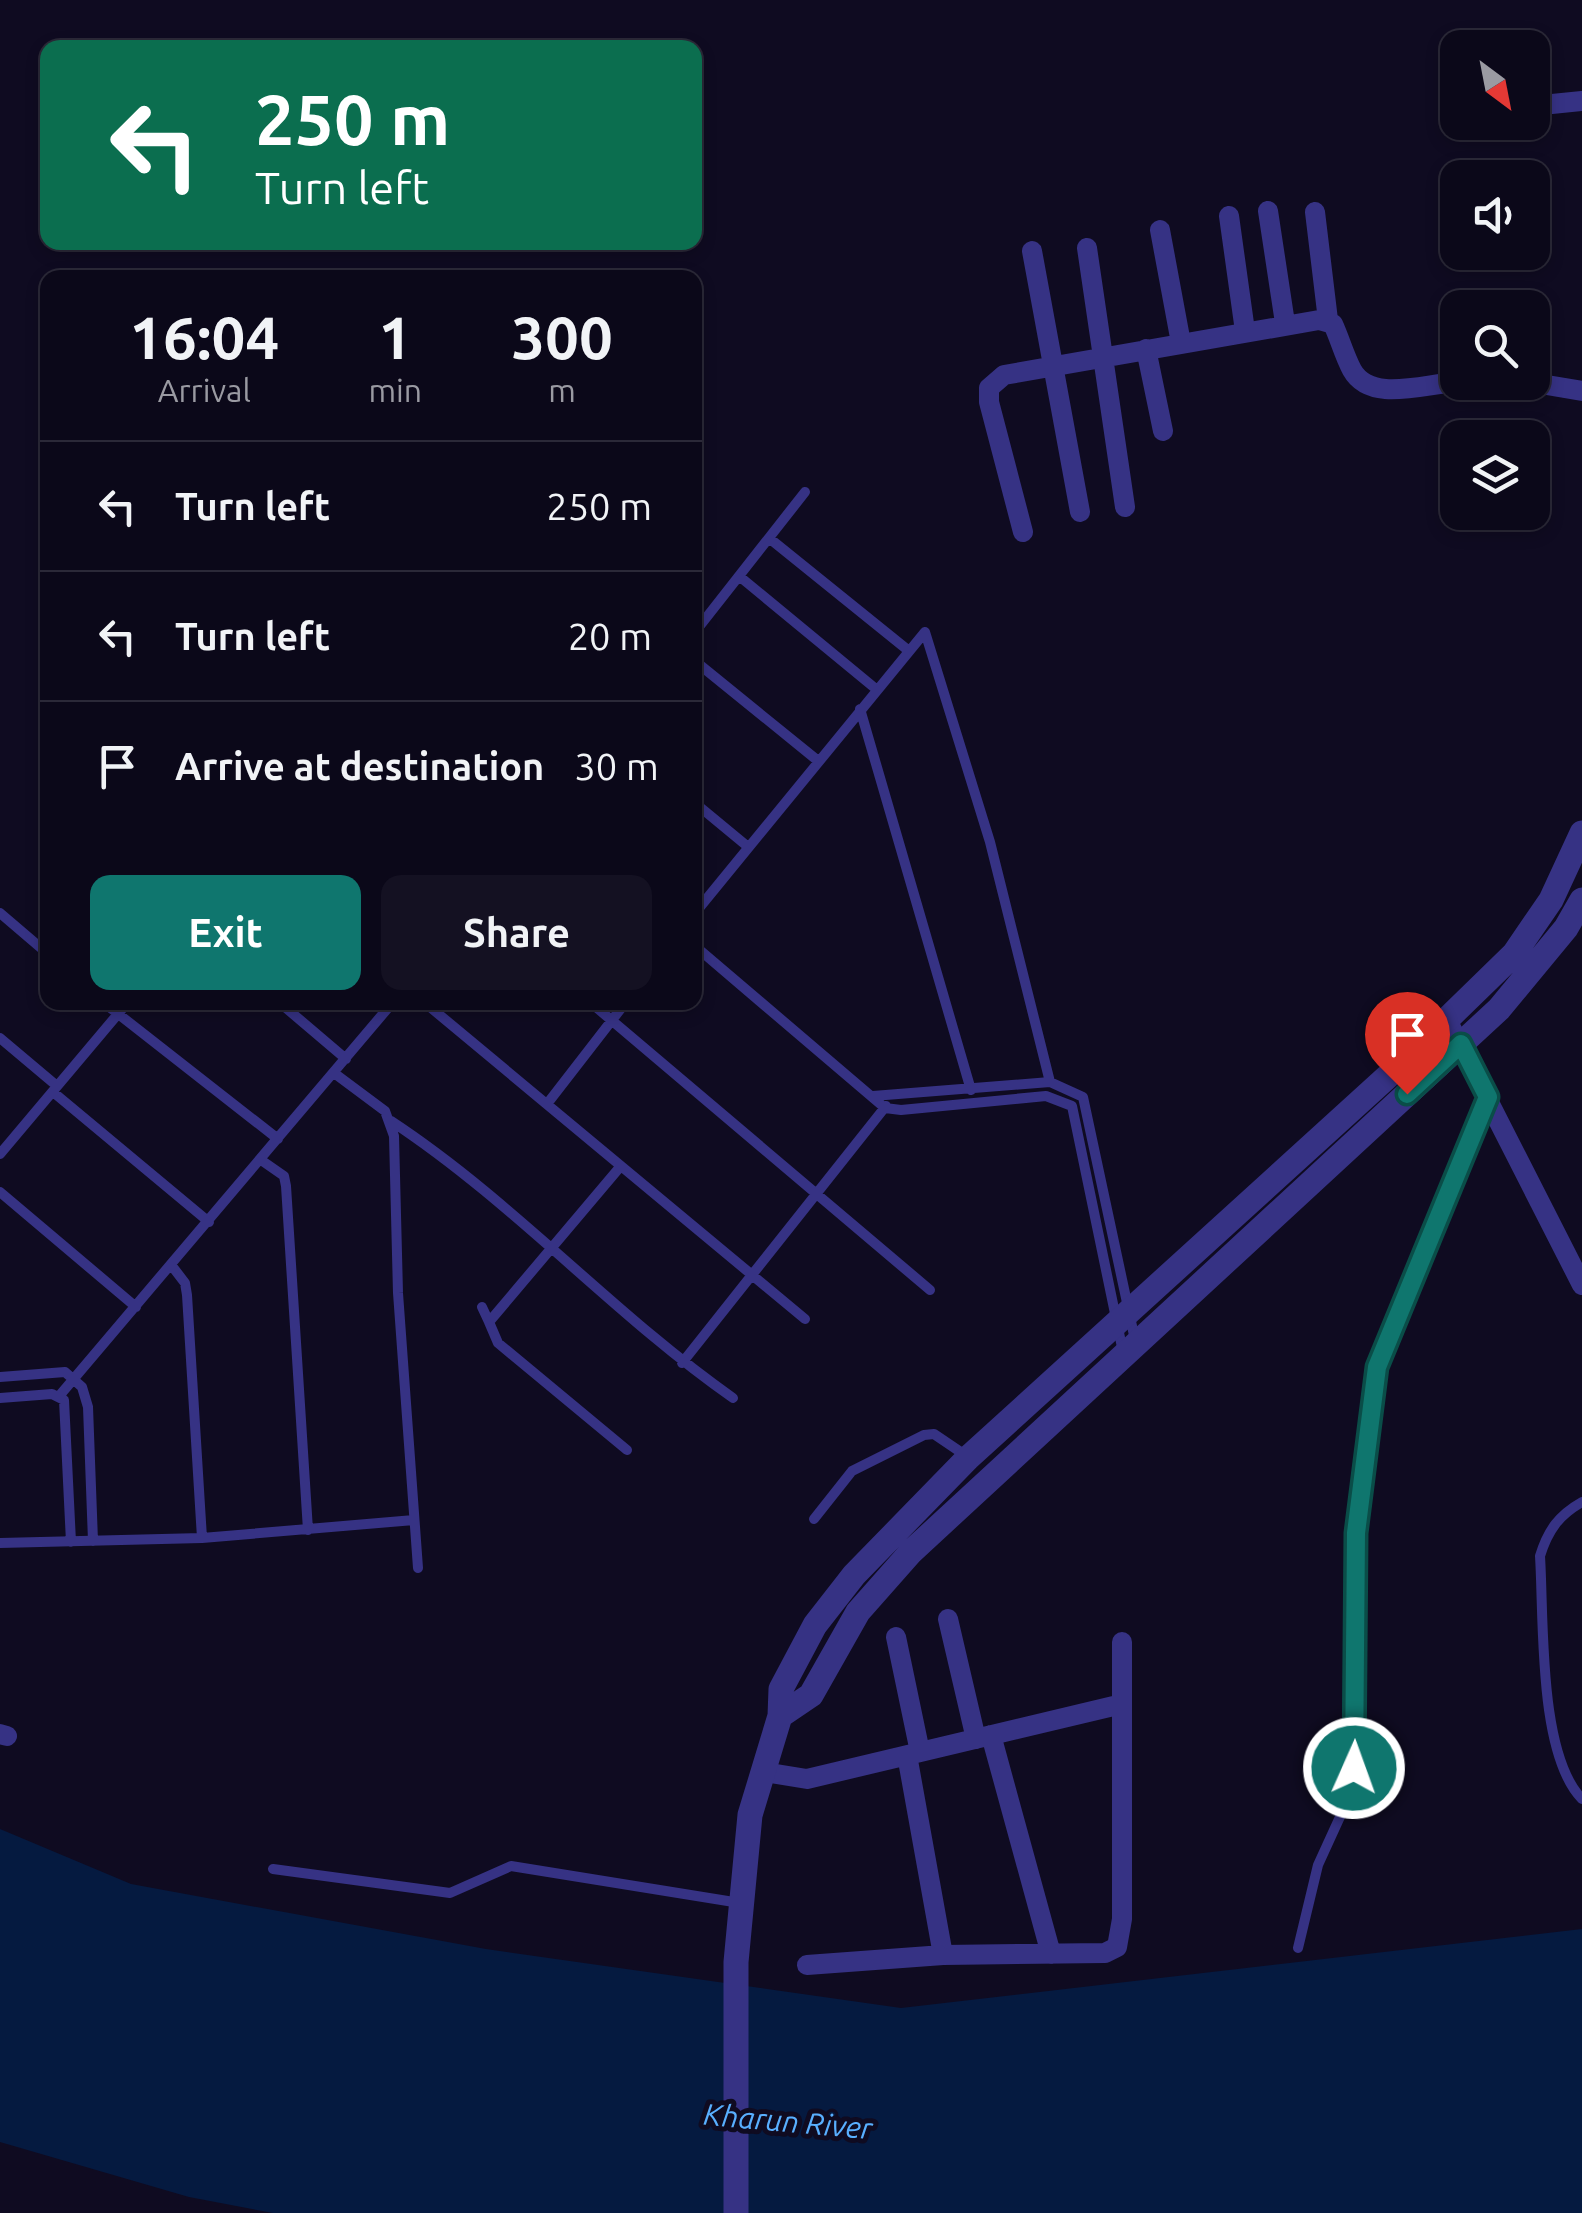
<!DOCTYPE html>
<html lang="en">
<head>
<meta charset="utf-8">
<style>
  :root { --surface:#0b0819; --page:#141122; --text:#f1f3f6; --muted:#9a9aa2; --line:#2b2938; --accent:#0f766e }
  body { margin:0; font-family:Ubuntu,sans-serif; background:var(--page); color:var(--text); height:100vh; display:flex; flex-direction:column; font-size:38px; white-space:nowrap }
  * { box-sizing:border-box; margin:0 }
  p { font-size:32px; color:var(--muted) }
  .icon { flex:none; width:55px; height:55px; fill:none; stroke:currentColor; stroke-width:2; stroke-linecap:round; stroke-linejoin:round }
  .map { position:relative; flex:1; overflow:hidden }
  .panel { position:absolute; left:40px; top:270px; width:662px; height:740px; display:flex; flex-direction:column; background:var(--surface); border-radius:20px; box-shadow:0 5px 15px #0003,0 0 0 2px var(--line) }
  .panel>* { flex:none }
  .top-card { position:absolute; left:40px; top:40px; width:662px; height:210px; border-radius:20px; box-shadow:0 5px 15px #0003,0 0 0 2px var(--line); background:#0b6e4f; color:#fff; overflow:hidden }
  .needle { width:65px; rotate:148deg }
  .fabs { position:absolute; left:1440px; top:30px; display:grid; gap:20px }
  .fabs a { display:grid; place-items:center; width:110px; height:110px; border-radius:20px; background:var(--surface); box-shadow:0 5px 15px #0003,0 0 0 2px var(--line); font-size:50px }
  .pin { position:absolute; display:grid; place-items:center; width:85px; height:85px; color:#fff; margin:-102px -42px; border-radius:50% 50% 50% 0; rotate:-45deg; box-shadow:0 0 10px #0007 }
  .pin .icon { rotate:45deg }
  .me { position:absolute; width:110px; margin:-55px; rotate:2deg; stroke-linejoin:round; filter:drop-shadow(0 0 8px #0008) }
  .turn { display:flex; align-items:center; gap:35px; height:210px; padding:0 50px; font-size:45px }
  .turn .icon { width:130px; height:130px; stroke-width:2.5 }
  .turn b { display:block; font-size:70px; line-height:85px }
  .eta { display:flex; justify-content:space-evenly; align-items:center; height:170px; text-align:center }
  .eta b { font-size:60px; font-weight:700; line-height:70px }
  .primary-button { display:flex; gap:20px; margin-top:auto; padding:20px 50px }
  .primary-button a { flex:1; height:115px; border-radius:20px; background:var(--accent); color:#fff; font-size:40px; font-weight:700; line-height:115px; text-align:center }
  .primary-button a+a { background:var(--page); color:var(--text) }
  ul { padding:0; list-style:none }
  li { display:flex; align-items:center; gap:30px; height:130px; padding:0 50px; border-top:2px solid var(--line) }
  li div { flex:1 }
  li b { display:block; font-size:38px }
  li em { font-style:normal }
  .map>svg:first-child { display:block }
</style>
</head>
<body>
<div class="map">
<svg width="1582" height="2213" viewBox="0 0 1582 2213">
  <rect width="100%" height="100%" fill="#0f0b21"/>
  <path fill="#051a40" d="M0,1829L131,1884L486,1949L901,2008L1582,1929V2213H273L189,2197L0,2142Z"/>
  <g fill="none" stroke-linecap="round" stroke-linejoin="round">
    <path stroke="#363284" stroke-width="10" d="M769,538L909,651
      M739,576L876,689
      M695,632L805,492
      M695,661L817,760
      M860,709L971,1090
      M695,803L747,846
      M0,913L48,954
      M695,913L925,632L990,842L1050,1082
      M695,946L885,1108L901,1110L1046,1096L1072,1106L1123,1352
      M103,1002L278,1139
      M279,1002L346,1059
      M424,1002L805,1319
      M590,1002L930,1290
      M0,1038L57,1086
      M334,1073L385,1111L394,1136L398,1293L418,1568
      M53,1092L209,1222
      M873,1096L1050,1082L1083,1097L1135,1340
      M547,1104L626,1002
      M391,1121C514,1202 613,1314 733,1398
      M0,1154L128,1002
      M261,1160L284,1176L286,1186L308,1530
      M620,1167L489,1322L498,1343L627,1450
      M0,1192L136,1307
      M172,1266L185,1283L187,1295L202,1538
      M482,1307L489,1322
      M682,1363L886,1106
      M0,1377L65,1372L82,1387L88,1407L93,1541
      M60,1395L393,1002
      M0,1398L52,1394L64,1400L71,1542
      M1582,1502C1559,1515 1548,1530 1540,1556C1544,1619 1538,1754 1582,1799
      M814,1519L852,1471L924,1435L934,1434L968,1457
      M0,1543L202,1538L414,1520
      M273,1869L450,1893L511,1866L740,1903
      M1298,1948L1318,1865L1350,1795L1354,1768L1356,1533L1377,1367L1487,1098"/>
    <path stroke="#363284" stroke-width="20" d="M1532,106L1582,101
      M1454,114L1458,113
      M1268,211L1285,323
      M1315,212L1328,320
      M1229,216L1245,331
      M1160,230L1181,343
      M1087,248L1125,507
      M1032,251L1080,512
      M1146,349L1163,431
      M1529,382L1582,391
      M1023,532L989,402V388L1004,375L1319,320L1333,324C1340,339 1344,355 1352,370C1371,404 1426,383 1458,382
      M1446,1018L1582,1285
      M948,1619L976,1739
      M896,1637L920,1752
      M0,1734L7,1736
      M991,1735L1051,1954
      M907,1755L943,1955
      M764,1772L807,1779L1122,1704
      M807,1965L943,1955L1105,1953L1117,1947L1122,1919V1642"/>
    <path stroke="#363284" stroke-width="25" d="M780,1716L811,1695L858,1612L911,1552L1499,1009L1566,928L1582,900
      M736,2213V1962L750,1815L780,1716L781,1689L815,1625L854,1575L968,1458L1398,1067L1514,954L1551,900L1582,833"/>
  </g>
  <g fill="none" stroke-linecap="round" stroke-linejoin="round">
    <defs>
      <path id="route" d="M1354,1768L1356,1533L1377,1367L1488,1097L1461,1044L1407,1094"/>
    </defs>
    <use href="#route" stroke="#0a4d48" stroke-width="25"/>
    <use href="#route" stroke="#0f766e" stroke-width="18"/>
  </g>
  <g text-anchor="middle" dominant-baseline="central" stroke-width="10" stroke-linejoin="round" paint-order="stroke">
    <g font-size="30" font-style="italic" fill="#59afff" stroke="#0f0b21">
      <text transform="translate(788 2121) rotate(5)">Kharun River</text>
    </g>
  </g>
</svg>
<div class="fabs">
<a><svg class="needle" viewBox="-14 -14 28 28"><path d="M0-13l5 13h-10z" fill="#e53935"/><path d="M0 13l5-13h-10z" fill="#9a9aa2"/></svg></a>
<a><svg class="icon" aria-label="sound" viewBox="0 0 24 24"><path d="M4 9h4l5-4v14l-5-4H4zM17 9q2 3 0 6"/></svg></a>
<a><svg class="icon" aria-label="search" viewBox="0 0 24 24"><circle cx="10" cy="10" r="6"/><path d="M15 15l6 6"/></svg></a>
<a><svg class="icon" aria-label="layers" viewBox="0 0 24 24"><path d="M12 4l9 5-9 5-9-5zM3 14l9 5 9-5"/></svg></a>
</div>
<div class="pin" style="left:1407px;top:1094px;background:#d93025"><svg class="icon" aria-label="arrive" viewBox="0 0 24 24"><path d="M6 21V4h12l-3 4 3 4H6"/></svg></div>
<svg class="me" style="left:1354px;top:1768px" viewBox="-20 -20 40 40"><circle r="17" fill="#0f766e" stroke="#fff" stroke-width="3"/><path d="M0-11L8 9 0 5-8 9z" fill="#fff"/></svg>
<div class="top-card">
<div class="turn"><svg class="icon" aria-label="left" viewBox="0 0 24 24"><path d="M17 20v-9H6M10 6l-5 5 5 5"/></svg><div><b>250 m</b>Turn left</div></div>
</div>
<section class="panel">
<div class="eta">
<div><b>16:04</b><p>Arrival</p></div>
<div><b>1</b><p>min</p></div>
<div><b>300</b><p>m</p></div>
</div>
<ul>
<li><svg class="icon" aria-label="left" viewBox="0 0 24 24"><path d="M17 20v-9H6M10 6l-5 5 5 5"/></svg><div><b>Turn left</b></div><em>250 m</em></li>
<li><svg class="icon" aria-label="left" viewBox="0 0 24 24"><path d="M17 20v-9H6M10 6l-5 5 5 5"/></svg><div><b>Turn left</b></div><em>20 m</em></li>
<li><svg class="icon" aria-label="arrive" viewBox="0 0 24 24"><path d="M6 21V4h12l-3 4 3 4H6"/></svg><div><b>Arrive at destination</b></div><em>30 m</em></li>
</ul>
<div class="primary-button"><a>Exit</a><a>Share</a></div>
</section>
</div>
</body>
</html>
